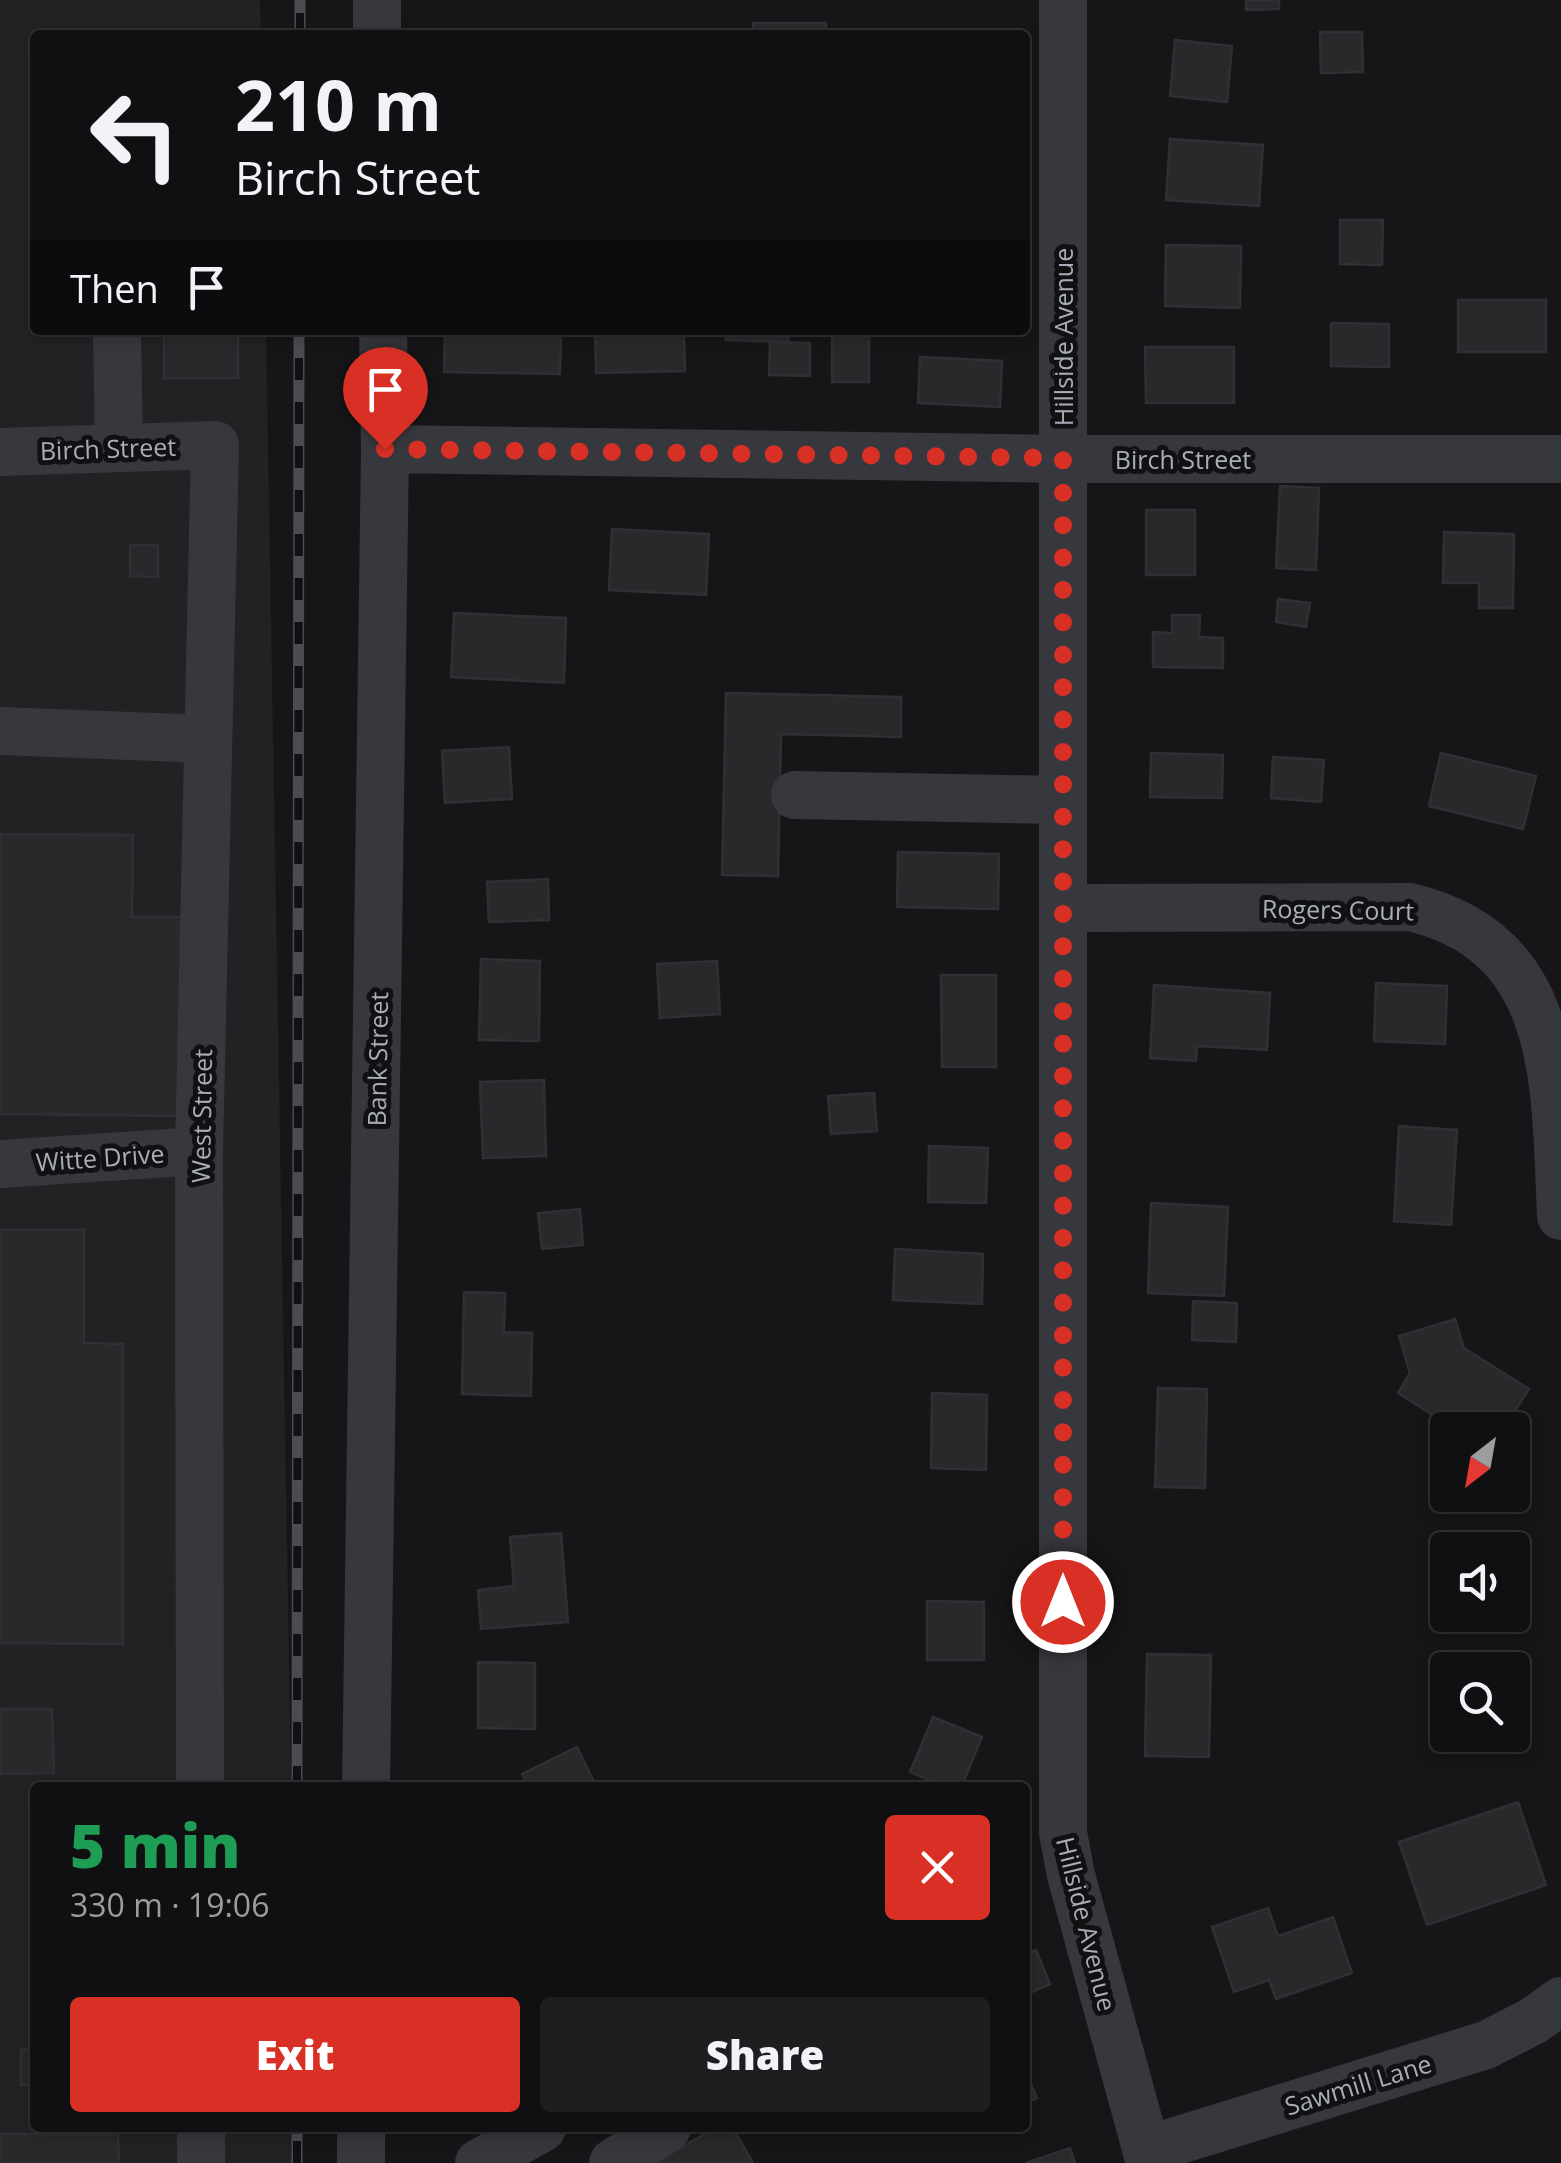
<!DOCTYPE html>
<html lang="en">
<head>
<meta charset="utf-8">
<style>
  :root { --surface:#101012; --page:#1e1e20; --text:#f1f3f6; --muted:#9c9d9f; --line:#303032; --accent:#d93025 }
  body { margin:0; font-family:"Open Sans",sans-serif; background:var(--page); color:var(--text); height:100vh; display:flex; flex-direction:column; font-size:38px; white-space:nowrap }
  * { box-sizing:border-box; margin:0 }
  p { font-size:32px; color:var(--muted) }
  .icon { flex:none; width:55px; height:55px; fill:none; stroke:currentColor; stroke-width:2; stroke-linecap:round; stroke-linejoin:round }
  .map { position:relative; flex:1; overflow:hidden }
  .side { position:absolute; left:30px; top:1782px; width:1000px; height:350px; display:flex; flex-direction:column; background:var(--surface); border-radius:10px; box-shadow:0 5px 15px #0003,0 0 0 2px var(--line) }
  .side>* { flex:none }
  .guide { position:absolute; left:30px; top:30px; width:1000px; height:305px; border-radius:10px; box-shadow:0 5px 15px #0003,0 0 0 2px var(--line); background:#101012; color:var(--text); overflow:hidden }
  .needle { width:65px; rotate:211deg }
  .fabs { position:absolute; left:1430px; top:1412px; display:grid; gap:20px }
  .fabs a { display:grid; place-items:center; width:100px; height:100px; border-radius:10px; background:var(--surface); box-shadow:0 5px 15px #0003,0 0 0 2px var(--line); font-size:50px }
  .pin { position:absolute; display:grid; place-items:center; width:85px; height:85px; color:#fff; margin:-102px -42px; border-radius:50% 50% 50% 0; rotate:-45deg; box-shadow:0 0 10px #0007 }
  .pin .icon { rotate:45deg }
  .me { position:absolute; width:110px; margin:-55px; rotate:0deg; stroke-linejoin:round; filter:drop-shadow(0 0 8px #0008) }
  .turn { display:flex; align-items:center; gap:35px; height:210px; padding:0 40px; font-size:45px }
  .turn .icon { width:130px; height:130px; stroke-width:2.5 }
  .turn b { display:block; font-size:70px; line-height:85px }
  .then { display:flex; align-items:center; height:95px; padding:0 40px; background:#0003; gap:20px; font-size:38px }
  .round { display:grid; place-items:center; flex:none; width:105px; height:105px; border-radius:10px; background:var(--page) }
  .head { display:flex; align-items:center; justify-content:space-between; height:170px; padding:0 40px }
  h1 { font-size:60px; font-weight:800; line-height:75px; color:#1e9e55 }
  .button { display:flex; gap:20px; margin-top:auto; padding:20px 40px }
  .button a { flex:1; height:115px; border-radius:10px; background:var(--accent); color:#fff; font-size:40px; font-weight:800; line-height:115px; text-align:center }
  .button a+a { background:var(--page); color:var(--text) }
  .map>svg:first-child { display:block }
</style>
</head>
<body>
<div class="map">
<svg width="1561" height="2163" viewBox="0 0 1561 2163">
  <rect width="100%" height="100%" fill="#161618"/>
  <path fill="#222225" d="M0,0H260L261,35H35V330H266L291,1777V1788H35V2128H299L302,2163H0Z"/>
  <path fill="#29292c" stroke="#303034" stroke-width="2.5" d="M1246,0H1279V9L1246,10Z
    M753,23H826V35H753Z
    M172,30H208V35H172Z
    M1320,32H1362L1363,72L1321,73Z
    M1175,40L1232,46L1227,102L1170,96Z
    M1170,139L1263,145L1259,206L1166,200Z
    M1340,220H1383L1382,265L1340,264Z
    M1166,245L1241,246L1240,308L1165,306Z
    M1458,300H1546V352H1458Z
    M1331,323L1389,324V367L1331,366Z
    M164,330H238V378H164Z
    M445,330H561L560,374L444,372Z
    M595,330H684L685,371L596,373Z
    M726,330H788V342L726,340Z
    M832,336H869V382H832Z
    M770,342L810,343V376L769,375Z
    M1145,347H1234V403H1146Z
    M920,357L1002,361L1000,407L918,403Z
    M1280,486L1319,488L1316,570L1276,568Z
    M1146,510H1195V575H1146Z
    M612,529L709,534L706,595L609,590Z
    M1444,532L1514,534L1513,608H1479V583H1443Z
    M130,545H158V577L130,576Z
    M1278,599L1310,603L1306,627L1276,622Z
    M454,613L566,618L564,683L451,677Z
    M1172,615H1200L1199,637L1223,638V668L1153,667V632L1172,633Z
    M726,693L901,697V737L781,734L778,876L722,875Z
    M509,747L512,799L445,803L442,751Z
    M1151,753L1223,755L1222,798L1150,797Z
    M1441,753L1536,776L1523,829L1429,806Z
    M1273,757L1324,760L1321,802L1271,798Z
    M0,834L133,835L132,917H181L179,1116L0,1114Z
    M898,852L999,854L998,909L897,907Z
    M548,879L549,920L489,922L487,882Z
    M481,959L540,961L539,1041L479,1040Z
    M717,961L720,1014L660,1018L657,964Z
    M941,975H996V1067H942Z
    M1376,983L1447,986L1445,1044L1374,1041Z
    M1154,985L1270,993L1267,1050L1197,1046L1196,1061L1150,1058Z
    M544,1080L546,1156L483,1158L480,1082Z
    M874,1093L877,1131L831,1134L828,1096Z
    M1399,1126L1457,1130L1451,1225L1394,1221Z
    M929,1146L988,1148L986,1203L928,1202Z
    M1151,1203L1228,1207L1224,1296L1148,1293Z
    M580,1209L583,1245L542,1249L538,1213Z
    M0,1230H84V1343L123,1344V1644L0,1643Z
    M895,1249L983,1254L982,1304L893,1300Z
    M464,1292L505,1293L504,1332L532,1333L531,1396L462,1394Z
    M1193,1301L1237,1303L1236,1342L1192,1340Z
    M1455,1319L1464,1348L1529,1389L1503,1430H1457L1398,1393L1410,1373L1399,1336Z
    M1158,1388L1207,1389L1205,1488L1155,1487Z
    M932,1393L987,1395L986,1470L931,1468Z
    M561,1533L568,1622L481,1629L478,1590L514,1586L510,1537Z
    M927,1601L984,1602V1660H927Z
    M1147,1654L1211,1655L1209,1757L1145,1756Z
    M478,1662L535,1663V1729L478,1728Z
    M0,1709H52L54,1773L0,1774Z
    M933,1717L982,1737L961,1788H948L910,1772Z
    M577,1747L597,1788H529L522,1774Z
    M1518,1802L1546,1885L1427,1925L1399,1842Z
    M1268,1908L1278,1936L1333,1917L1352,1973L1276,1999L1269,1980L1234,1992L1212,1927Z
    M1036,1950L1050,1984L1025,1995V1954Z
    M21,2049H35V2085H21Z
    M1025,2070L1037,2098L1025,2103Z
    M715,2128H733L753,2163H654Z
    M0,2134H118L119,2163H0Z
    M1070,2148L1075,2163H1026Z"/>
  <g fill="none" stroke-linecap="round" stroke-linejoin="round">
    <path stroke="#37383d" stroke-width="48" d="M377,0V35
      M1063,0V1833L1071,1875L1150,2163
      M117,330L119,448
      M385,449L1063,459H1561
      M0,452L215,445L199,1151L200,1788
      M0,731L208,739
      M795,795L1063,800
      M1063,908L1410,907C1561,943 1555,1080 1561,1216
      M0,1164L199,1151
      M366,1788L385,449L383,330
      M201,2128V2163
      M1147,2150L1486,2045L1533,2021L1561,2001
      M361,2163V2128
      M479,2163L542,2128
      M613,2163L667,2128"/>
    <defs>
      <path id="rail" d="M300,35V0
        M297,1788L299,330
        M297,2163V2128"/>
    </defs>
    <use href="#rail" stroke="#4a4c52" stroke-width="11"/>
    <use href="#rail" stroke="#111113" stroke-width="8" stroke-dasharray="22" stroke-linecap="butt"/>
  </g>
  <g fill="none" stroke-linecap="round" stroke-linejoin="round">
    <path stroke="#d93025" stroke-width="18" stroke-dasharray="0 32.4" d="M385,449L1063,458V1602"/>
  </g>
  <g text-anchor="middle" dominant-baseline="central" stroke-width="10" stroke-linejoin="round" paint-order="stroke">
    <g font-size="25" fill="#a8adb8" stroke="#111113">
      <text transform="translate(1063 337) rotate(-90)">Hillside Avenue</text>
      <text transform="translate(108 448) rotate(-2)">Birch Street</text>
      <text x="1183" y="459">Birch Street</text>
      <text transform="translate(1338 909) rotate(1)">Rogers Court</text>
      <text transform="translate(377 1059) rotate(-89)">Bank Street</text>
      <text transform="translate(201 1116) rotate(-89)">West Street</text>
      <text transform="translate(100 1157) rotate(-4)">Witte Drive</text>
      <text transform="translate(1087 1924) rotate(76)">Hillside Avenue</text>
      <text transform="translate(1358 2084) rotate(-17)">Sawmill Lane</text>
    </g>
  </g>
</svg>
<div class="fabs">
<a><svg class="needle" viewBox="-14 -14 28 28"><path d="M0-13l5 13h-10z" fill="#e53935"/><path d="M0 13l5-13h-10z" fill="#9c9d9f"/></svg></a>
<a><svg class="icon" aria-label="sound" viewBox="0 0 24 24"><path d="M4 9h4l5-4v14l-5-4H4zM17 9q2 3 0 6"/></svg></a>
<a><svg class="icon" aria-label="search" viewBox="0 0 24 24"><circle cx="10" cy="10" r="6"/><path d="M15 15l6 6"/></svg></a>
</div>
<div class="pin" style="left:385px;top:449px;background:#d93025"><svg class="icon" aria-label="arrive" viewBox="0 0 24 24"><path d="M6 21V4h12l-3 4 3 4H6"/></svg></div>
<svg class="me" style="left:1063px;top:1602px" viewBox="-20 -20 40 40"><circle r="17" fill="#d93025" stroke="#fff" stroke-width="3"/><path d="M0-11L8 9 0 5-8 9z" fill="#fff"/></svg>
<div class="guide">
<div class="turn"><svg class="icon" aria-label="left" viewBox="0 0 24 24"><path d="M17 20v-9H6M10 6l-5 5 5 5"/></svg><div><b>210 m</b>Birch Street</div></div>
<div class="then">Then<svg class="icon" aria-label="arrive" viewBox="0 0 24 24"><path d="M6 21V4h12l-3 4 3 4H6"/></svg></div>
</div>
<section class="side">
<div class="head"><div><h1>5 min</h1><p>330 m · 19:06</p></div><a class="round" style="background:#d93025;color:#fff"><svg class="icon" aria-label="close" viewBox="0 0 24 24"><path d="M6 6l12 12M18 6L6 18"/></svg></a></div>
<div class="button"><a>Exit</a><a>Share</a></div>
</section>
</div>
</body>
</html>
